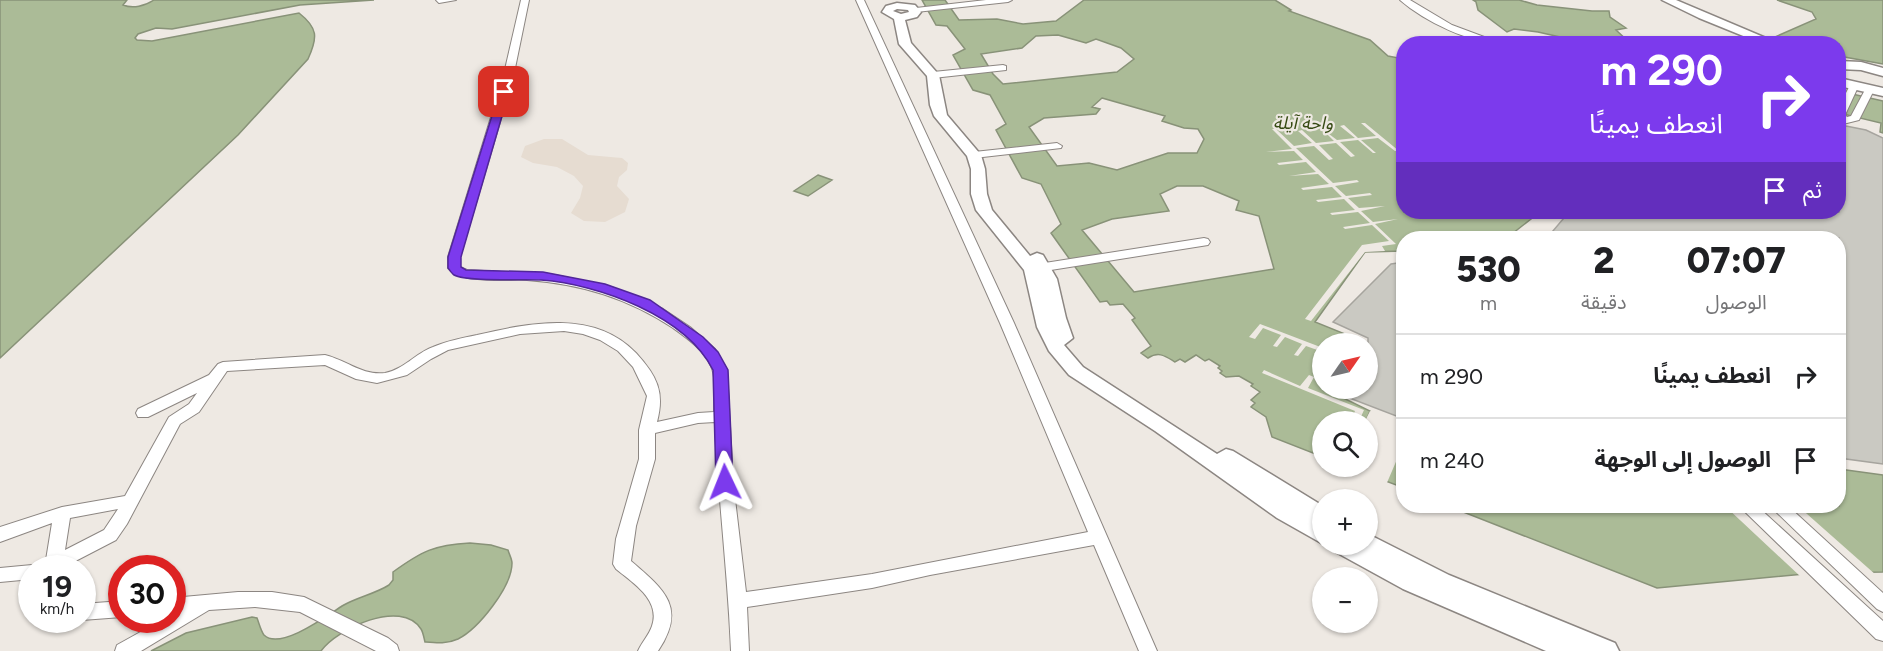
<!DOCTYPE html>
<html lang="ar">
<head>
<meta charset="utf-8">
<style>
  :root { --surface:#fff; --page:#f6f6f6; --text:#202124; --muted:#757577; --line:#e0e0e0 }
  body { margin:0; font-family:Figtree,"Noto Sans Arabic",sans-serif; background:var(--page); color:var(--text); direction:rtl; height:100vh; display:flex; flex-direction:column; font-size:22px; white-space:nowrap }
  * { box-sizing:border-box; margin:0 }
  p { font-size:20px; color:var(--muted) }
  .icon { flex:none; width:33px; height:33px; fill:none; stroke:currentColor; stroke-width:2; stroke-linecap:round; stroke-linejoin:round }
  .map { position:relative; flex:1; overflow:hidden; direction:ltr }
  .side { position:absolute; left:1396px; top:231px; width:450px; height:282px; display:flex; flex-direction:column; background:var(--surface); border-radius:24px; box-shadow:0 2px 4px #0004; direction:rtl }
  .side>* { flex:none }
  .hud { position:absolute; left:1396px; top:36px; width:450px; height:183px; border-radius:24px; box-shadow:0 2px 4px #0004; direction:rtl; background:#7c3aed; color:#fff; overflow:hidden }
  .needle { width:39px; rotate:56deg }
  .buttons { position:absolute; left:1312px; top:333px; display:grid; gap:12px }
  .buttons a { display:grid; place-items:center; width:66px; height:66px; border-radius:50%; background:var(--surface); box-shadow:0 2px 4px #0004; font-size:30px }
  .speed { position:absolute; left:18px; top:555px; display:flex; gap:12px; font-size:30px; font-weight:700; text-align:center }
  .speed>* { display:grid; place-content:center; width:78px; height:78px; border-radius:50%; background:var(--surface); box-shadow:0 2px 4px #0004; line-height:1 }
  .speed small { font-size:15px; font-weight:400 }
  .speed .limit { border:9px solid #d22; background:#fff; color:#111 }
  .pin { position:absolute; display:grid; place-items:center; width:51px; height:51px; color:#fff; margin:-26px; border-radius:12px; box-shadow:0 3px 9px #0006 }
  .me { position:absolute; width:66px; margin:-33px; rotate:358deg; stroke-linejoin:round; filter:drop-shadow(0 0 4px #0008) }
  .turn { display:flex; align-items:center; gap:21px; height:126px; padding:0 24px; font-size:27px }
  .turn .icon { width:78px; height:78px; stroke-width:2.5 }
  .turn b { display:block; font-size:42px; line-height:51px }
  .then { display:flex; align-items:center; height:57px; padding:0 24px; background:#0003; gap:12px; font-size:22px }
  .eta { display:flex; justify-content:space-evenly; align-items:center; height:102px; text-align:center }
  .eta b { font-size:36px; font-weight:800; line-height:42px }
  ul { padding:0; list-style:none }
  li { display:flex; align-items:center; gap:18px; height:84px; padding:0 24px; border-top:2px solid var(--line) }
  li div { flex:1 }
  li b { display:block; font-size:22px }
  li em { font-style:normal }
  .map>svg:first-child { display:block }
</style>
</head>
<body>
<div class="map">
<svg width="1883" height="651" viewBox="0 0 1883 651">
  <rect width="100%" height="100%" fill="#eee9e3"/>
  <path fill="#e6dcd1" d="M544,139H562L588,155L622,158L628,163L627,170L619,177L617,186L629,199L625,212L605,222L584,221L571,213L580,198L583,186L574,176L557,167L533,163L521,157L525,146Z"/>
  <path fill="#abbb97" stroke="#889278" stroke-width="1.5" fill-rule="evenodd" d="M0,0H127L123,5C133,9 145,6 154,0H374L300,5L172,29L156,28L138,34L135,38L137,40L152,41L299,13C318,28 318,37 308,59L238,135L0,358Z
    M922,0H945L959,20L997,19L1023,24L1056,21L1084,0H1275L1291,10L1289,11L1370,40L1388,56L1404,59V212H1514L1531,219L1508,237L1404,238V251L1365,252L1315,322L1345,334L1347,338L1344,343L1323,344V388L1370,411L1367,418L1404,432V488L1349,467L1368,466V422H1323V457L1272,437L1266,417L1251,407L1255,403L1251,400L1260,392L1251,386L1253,384L1239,376L1226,377L1220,373L1222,371L1218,368L1220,366L1209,359L1205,361L1196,355L1185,362L1180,359L1175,362C1165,356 1159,351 1148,358L1141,353L1151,346L1132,320L1135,318L1123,304L1110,305L1107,301L1100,302L1051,233L1061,224L1041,184L1022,178L996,130L1006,124L990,95L973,90L953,55L965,49L947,26L936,25ZM1058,35L1086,43L1096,39L1121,48L1134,59L1117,72L1003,84L993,74L981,54L1022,48L1036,36ZM1102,98L1165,116L1162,121L1184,128L1198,129L1204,139L1197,153H1168L1117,170L1089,163L1057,166L1029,127L1044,118L1096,114L1100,109L1092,107ZM1177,186H1203L1239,201L1236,210L1259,216L1274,269L1134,292L1082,230L1112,219L1169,211L1160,194Z
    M1473,0H1519L1537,5L1592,11H1609L1610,17L1626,28L1616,30L1630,43H1572L1560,37L1538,32L1514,29L1507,32L1478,10L1476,2Z
    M1777,0H1883V64L1839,56V44H1759L1816,19L1812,12Z
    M1839,91L1883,101V133L1880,132L1881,123L1839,113Z
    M818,175L832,180L808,196L794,191Z
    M1839,469L1883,475V572L1815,573L1657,588L1448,506H1839Z
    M470,543L491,545L508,550C509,554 512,559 512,563C512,587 478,629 458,639C447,644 437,643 425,642C424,638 423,632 421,629C401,598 337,629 321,651H151L186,633L252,617L257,618C259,623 261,631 264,635C280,651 328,615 342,606C357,597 375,594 389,585L393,580V572C422,551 434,545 470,543Z"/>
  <path fill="#eee9e3" d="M1361,123H1365L1399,151H1395L1378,138L1361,140L1376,153H1373L1358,140L1340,142L1355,156L1351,157L1336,143L1319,145L1333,159L1329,160L1314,146L1296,148L1333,183L1357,180L1359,182L1335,186L1346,196L1370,193L1372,195L1348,198L1359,208L1385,206L1361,211L1373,222L1398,219L1375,224L1396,244L1382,246L1385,251L1365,252L1311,321L1305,319L1362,245L1389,241L1372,225L1345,229L1343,227L1370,223L1358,212L1332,215L1330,213L1355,210L1344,199L1318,202L1316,200L1342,197L1332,187L1303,190L1301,188L1329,184L1318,174L1289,176L1316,172L1306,162L1279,165L1277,163L1303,160L1294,151L1266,152L1292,149L1272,129H1276L1294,146L1312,143L1298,131L1302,130L1316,143L1334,141L1321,128L1337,140L1355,138L1340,126L1344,125L1358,138L1376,136Z
    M1260,324L1323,348V352L1306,346L1298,356L1294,355L1302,344L1285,337L1277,347L1273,346L1281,335L1263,328L1255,339L1249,337Z
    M1264,370L1300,386L1309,375L1314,377L1308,388L1364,410L1359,421H1351L1355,411L1262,373Z
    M1370,411L1373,412L1371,416L1404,429V443L1386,485L1346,467L1368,466V422L1365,421Z
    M1725,506H1798L1876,575L1801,577Z"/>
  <path fill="#cac9c2" stroke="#a6a49e" stroke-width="1.5" d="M1846,126L1866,130L1883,138V464L1839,458V238H1547L1569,212H1839V127Z
    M1404,262V419L1326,389L1368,388V338L1333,322L1391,264Z"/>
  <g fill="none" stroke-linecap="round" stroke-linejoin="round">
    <defs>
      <path id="minor" d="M436,0H456L439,3Z
        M521,0H529L513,78L460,257V267L467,270L555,275L611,287L663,309L690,327L715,349L727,370L733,482L746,592L872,574L1088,532L1000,323L856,0H864L1014,323L1157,651H1139L1094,545L930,575L872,588L747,607L749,651H731C728,574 718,498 715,422L698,423L655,433V459L636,526L631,561C665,590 687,608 658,651H638C642,642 649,635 652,626C661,600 633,583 616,569L613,564L616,539L639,459V430L647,396L633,367L618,351L600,340L583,334L564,331L520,334L448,350L431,359L407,375L377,383L356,379L325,365L227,371L199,412L180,424L127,524L116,540L62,568H32V579L0,582V568L32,565L38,567L46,560L52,523L0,542V527L62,507L125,496L169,417L189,404L197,393L148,417H138L136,413L138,409L209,375L218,364L223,362L325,355C346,360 363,376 385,373C403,370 416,353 433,347C447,341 462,338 477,335C529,323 594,309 636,353C657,376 665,392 657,422L698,413L714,412C714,398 717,379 711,366C704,350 687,338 673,328C628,298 581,284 527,280C507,279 461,284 448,268V257L503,78ZM118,509L104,530L65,550L70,518Z
        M986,0H1012L1008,2L916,12L912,10L916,8Z
        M1400,0H1410L1452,25L1503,44C1471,44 1424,21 1400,0Z
        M1003,65L1006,66V70L933,78L928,75L933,72Z
        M1850,85L1858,87L1845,115L1847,117L1851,116L1866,88L1874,90L1859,120L1839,125V107Z
        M1057,143L1062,146L1061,148L974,158L969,155L974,152Z
        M1204,238L1208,239L1210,242L1208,245L1032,273L1026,269L1032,265Z
        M1739,506H1757L1883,621V641L1876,639Z
        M1770,506H1788L1883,593V612L1877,609Z
        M238,592H272L304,597L388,638L397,645L399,651H376L300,612L255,607L209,610L141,651H115L117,645L162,620H172V598Z
        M122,601V617L82,620V604Z"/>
      <path id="tertiary" d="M1662,0H1676L1780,44H1763L1699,18Z
        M897,3L915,5L921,12L917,17L905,20L911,43L939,75L947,115L981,155L985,169L987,194L992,210L1030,256L1037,253L1043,255L1057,279L1066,318L1073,338L1064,345L1083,367L1217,454L1226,449L1233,451L1323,506V544L1277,518L1155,431L1069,375L1049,351L1037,327L1024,270L976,210L971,194V169L967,156L934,116L930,105L927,76L899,44L894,19L882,12L886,6ZM897,9L908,10L909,12L901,14L893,11Z
        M1839,61L1861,62L1883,68V76L1861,70L1839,69Z
        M1839,78L1883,88V96L1839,86Z
        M1368,534L1449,575L1615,643L1619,651H1546L1403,589L1332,550L1329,544H1368Z"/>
    </defs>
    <use href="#minor" stroke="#8c8682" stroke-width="2"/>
    <use href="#tertiary" stroke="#8c8682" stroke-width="3"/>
    <use href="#minor" fill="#fff" fill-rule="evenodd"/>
    <use href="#tertiary" fill="#fff" fill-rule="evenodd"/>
  </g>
  <path fill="#7c3aed" stroke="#51269a" stroke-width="1.5" d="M500,90L509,92L461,257V267L466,270L543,272L605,284L650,300L703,337L718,352L728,370L733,482L730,487H719L716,482L713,370C686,316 598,284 541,280C523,279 467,282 454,275C452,274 449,269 448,268V257Z"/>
  <g text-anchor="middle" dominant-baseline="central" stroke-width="4.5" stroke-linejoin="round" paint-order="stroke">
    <g font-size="18" font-style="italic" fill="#364a13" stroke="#eee9e3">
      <text x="1303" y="123">واحة آيلة</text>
    </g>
  </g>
</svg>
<div class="buttons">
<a><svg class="needle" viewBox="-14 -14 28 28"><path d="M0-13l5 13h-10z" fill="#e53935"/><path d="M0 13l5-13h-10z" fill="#757577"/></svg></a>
<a><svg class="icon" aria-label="search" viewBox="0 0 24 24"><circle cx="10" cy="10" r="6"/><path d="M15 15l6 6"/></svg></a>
<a>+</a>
<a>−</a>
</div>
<div class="speed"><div>19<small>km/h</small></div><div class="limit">30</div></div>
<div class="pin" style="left:504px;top:92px;background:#d93025"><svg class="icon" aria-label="arrive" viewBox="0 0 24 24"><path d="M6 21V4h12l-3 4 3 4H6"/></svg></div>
<svg class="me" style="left:725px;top:482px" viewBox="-20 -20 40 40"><path d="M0-17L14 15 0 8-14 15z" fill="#7c3aed" stroke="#fff" stroke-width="4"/></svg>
<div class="hud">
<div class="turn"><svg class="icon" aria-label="right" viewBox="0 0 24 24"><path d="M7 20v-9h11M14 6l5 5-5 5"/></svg><div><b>290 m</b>انعطف يمينًا</div></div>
<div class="then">ثم<svg class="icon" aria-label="arrive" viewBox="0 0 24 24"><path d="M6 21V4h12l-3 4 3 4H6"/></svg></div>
</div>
<section class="side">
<div class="eta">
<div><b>07:07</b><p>الوصول</p></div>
<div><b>2</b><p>دقيقة</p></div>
<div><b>530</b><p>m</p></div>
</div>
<ul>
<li><svg class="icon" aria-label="right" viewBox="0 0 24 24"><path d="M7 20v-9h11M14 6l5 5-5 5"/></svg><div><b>انعطف يمينًا</b></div><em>290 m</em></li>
<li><svg class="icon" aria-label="arrive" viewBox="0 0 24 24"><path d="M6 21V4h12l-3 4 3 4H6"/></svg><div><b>الوصول إلى الوجهة</b></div><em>240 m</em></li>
</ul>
</section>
</div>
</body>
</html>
